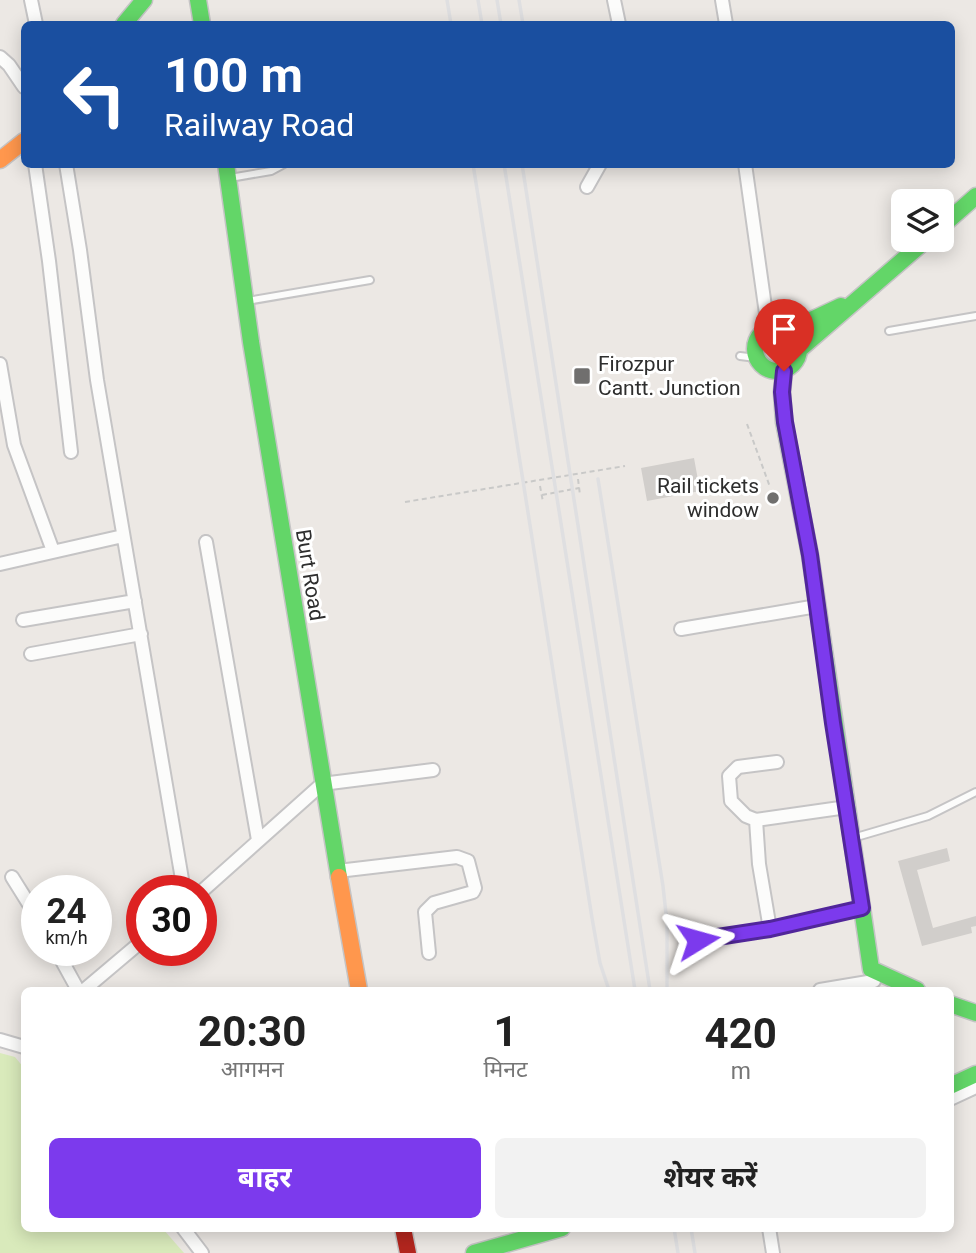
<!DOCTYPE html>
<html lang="hi">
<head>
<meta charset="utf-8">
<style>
  :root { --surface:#fff; --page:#f2f2f2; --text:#222; --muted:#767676; --accent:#7c3aed }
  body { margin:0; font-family:Roboto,"Noto Sans Devanagari",sans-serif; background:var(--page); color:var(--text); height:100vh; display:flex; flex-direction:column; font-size:26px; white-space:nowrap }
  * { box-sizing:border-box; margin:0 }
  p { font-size:23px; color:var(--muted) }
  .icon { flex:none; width:38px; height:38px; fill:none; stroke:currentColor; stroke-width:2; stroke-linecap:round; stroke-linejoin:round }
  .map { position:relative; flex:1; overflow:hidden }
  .details { position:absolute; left:21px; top:987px; width:933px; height:245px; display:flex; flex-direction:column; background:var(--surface); border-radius:10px; box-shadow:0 4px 18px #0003 }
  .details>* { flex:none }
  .banner { position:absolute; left:21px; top:21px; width:934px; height:147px; border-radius:10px; box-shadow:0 4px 18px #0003; background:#1a4fa0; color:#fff; overflow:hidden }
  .tools { position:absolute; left:891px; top:189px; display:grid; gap:14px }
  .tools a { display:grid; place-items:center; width:63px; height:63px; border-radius:10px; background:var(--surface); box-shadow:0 4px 18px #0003; font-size:35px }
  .speed { position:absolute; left:21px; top:875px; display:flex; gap:14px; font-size:35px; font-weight:700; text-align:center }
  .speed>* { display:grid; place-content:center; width:91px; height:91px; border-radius:50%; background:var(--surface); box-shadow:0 4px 18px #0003; line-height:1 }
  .speed small { font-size:18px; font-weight:400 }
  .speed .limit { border:10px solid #d22; background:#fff; color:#111 }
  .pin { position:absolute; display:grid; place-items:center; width:60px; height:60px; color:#fff; margin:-72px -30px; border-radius:50% 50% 50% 0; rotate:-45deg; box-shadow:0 0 7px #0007 }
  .pin .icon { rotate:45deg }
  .me { position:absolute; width:77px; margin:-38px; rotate:82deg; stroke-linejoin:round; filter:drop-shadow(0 0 5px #0008) }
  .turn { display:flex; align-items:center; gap:24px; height:147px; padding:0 28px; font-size:32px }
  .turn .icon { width:91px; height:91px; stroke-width:2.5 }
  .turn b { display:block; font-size:49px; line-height:60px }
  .eta { display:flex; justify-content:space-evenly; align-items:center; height:119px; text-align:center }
  .eta b { font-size:42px; font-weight:700; line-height:49px }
  .cta { display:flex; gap:14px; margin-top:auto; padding:14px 28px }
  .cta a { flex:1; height:80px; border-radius:10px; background:var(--accent); color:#fff; font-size:28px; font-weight:700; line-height:80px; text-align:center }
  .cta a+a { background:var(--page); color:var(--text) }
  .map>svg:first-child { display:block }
</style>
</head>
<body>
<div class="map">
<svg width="976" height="1253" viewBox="0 0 976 1253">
  <rect width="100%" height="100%" fill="#ece8e4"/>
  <path fill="#d9eabb" d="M0,1053L15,1057L24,1068V1228L163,1229L184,1253H0Z"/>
  <path fill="#d1cecb" d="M694,458L700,491L647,501L641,468Z
    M947,848L950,861L917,870L933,928L976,916V926L971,927L972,933L922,946L898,861Z"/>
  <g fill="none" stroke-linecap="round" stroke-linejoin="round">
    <defs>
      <path id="lane" d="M230,178L271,171L284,164
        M247,301L370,280
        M889,331L976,316
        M740,356L756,358
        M853,838L928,816L976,792"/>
      <path id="street" d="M31,0L36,24
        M614,0L619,24
        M722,0L726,24
        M0,57L9,65L24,87
        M35,164L49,261L71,452
        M66,164L80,250L97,380L184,891
        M745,164L768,328
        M587,187L600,164
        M0,364L14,445L53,551
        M206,542L258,840
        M0,564L123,536
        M23,620L135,601
        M681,629L817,606
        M31,654L141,634
        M777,762L738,767L729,776L731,801L746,816L756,820L847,807
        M756,820L759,864L770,929
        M338,871L457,857L468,861L475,888L473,892L434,903L425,912L429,953
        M12,877L37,917
        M201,892L322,784L433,770
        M698,940L770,929L862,908
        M56,950L78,990
        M84,990L142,941
        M820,990L874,981
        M0,1040L24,1047
        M950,1099L976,1087
        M183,1228L202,1253
        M769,1228L773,1253"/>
      <path id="fast" d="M198,0L202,24
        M124,24L144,0
        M226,164L251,342L339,877
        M942,226L976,196
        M755 349a22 22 0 1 1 44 0a22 22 0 1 1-44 0Z
        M790,330L841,306
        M800,349L926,240
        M784,371L782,392L784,422L810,555L871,969L917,990
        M950,1004L976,1013
        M950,1086L976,1074
        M474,1253L562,1228"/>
      <path id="slow" d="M0,160L24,141
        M339,877L359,990"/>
      <path id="jam" d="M403,1228L408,1253"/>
    </defs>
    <use href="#lane" stroke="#c5c4c5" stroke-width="10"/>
    <use href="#street" stroke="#c5c4c5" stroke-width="16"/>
    <use href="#fast" stroke="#c5c4c5" stroke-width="19"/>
    <use href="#slow" stroke="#c5c4c5" stroke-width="19"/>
    <use href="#jam" stroke="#c5c4c5" stroke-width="19"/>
    <path stroke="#c9c9c8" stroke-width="2" stroke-dasharray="5 3.5" stroke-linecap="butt" d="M747,424L770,487
      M578,479L580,495
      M540,486L543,502
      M542,495L579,488
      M405,502L625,466"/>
    <use href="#lane" stroke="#fcfcfb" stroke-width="6"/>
    <use href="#street" stroke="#fcfcfb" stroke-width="12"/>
    <use href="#fast" stroke="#63d668" stroke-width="16"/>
    <use href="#slow" stroke="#ff974d" stroke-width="16"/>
    <use href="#jam" stroke="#b3261e" stroke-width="16"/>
    <path stroke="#dfdfe1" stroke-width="3.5" d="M447,0L451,24
      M478,0L482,24
      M497,0L501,24
      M519,0L523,24
      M473,164L592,918L600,963L609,990
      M504,164L635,990
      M522,164L650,990
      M598,479L663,886L667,923V990
      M674,1228L678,1253
      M691,1228L695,1253"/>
  </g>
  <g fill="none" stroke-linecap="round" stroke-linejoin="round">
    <defs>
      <path id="route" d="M698,940L770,929L862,908L833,723L810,555L785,422L782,392L784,371"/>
    </defs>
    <use href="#route" stroke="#51269a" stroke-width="18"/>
    <use href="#route" stroke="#7c3aed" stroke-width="12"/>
  </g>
  <g fill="#706f6e" stroke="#fff" stroke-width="2.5">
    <rect x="573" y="367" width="18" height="18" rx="3.5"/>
    <circle cx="773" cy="498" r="7"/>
  </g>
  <g text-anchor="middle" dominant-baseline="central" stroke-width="6" stroke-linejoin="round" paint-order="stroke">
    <g font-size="21" fill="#2e2e2e" stroke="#fff" text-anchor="start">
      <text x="598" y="364">Firozpur<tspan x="598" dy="24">Cantt. Junction</tspan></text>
      <text x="759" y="486" text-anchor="end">Rail tickets<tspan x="759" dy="24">window</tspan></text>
    </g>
    <g font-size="21" fill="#2e2e2e" stroke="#fff">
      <text transform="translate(310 575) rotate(81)">Burt Road</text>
    </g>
  </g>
</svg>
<div class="tools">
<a><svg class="icon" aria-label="layers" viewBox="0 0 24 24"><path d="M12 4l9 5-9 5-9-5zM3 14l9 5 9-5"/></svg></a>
</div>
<div class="speed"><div>24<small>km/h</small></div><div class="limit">30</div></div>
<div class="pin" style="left:784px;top:371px;background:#d93025"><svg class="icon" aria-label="arrive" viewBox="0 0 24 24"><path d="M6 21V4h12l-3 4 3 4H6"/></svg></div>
<svg class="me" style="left:698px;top:940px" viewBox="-20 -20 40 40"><path d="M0-17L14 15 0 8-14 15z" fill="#7c3aed" stroke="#fff" stroke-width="4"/></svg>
<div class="banner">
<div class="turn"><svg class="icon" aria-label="left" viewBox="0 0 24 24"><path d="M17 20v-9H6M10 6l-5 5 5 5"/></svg><div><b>100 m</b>Railway Road</div></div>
</div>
<section class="details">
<div class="eta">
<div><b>20:30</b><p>आगमन</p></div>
<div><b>1</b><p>मिनट</p></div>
<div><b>420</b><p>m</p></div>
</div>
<div class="cta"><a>बाहर</a><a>शेयर करें</a></div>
</section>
</div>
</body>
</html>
